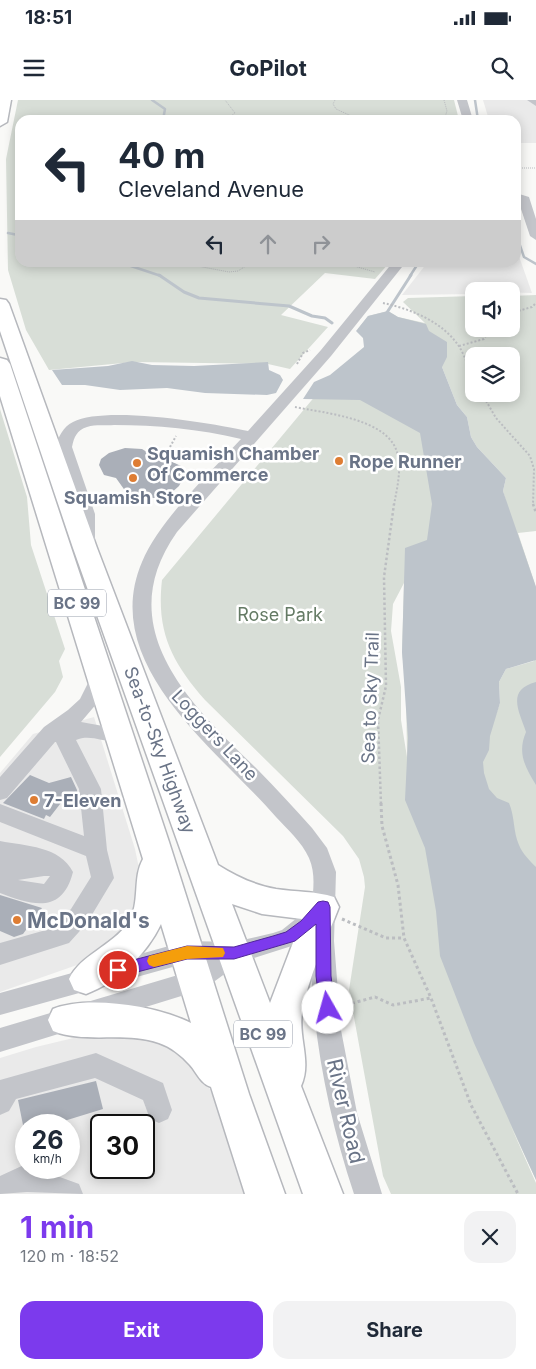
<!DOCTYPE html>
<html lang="en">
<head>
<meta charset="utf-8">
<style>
  :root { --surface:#fff; --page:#f2f2f3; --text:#1f2937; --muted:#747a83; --accent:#7c3aed }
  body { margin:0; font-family:Inter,sans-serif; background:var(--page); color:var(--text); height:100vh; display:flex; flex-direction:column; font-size:19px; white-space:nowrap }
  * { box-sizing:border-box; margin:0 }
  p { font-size:16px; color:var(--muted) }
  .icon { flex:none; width:28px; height:28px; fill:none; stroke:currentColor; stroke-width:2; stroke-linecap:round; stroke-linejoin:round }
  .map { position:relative; height:1094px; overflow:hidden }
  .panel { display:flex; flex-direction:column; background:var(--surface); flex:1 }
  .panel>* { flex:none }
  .top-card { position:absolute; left:15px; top:15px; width:506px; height:152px; border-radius:15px; box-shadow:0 2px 12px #0003; background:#fff; color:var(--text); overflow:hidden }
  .fabs { position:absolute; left:465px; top:182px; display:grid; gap:10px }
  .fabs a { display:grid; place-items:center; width:55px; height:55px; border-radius:10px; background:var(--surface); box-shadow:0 2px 12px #0003; font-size:25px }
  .speed { position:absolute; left:15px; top:1014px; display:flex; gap:10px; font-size:25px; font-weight:700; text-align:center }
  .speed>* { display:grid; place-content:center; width:65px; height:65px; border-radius:50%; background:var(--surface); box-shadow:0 2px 12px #0003; line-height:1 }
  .speed small { font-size:12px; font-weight:400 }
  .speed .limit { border:2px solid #111; border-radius:8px; background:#fff; color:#111 }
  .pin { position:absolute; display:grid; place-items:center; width:42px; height:42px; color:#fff; margin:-21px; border:2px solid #fff; border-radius:50%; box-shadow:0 1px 5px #0007 }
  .me { position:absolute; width:55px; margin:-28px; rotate:353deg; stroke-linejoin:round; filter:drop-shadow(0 0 4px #0008) }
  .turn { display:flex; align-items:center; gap:18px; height:105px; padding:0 20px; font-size:22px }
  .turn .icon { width:65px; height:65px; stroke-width:2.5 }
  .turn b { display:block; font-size:35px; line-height:42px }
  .lanes { display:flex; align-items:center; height:48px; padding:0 20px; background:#0003; justify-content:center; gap:25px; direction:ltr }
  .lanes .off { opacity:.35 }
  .round { display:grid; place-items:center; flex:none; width:52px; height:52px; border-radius:15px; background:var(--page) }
  .headline { display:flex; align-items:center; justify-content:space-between; height:85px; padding:0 20px }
  h1 { font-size:30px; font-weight:700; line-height:38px; color:var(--accent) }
  .cta { display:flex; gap:10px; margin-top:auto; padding:10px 20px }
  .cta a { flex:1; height:58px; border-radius:15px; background:var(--accent); color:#fff; font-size:20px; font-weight:700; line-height:58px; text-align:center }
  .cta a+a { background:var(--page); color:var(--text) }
  .status { display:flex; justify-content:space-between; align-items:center; height:35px; padding:0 25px; background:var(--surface); direction:ltr }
  .status svg { height:14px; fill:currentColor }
  header { display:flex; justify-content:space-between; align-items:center; height:65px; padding:0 20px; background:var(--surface); font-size:22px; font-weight:700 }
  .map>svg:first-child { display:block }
</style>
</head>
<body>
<div class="status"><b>18:51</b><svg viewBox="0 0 49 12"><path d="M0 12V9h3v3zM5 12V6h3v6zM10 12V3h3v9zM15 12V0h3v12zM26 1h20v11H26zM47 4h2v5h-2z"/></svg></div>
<header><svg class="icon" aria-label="menu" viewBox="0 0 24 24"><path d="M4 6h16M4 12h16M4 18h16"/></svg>GoPilot<svg class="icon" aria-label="search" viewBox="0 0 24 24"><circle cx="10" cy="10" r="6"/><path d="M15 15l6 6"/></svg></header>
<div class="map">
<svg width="536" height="1094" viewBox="0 0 536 1094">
  <rect width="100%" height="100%" fill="#f9f9f7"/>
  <path fill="#eaeaea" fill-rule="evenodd" d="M483,0H536V43H516V20H489Z
    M516,148L532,193L474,191V194L402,195L427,163L516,162Z
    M94,617L135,749L142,783L140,806L127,829L106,847L77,865L0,892V673L33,634Z
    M143,933L181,951L203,975L220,1011L247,1094H0V958L36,947L90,934ZM26,1025H69V1068H26ZM101,1025H144V1068H101Z"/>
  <path fill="#d8ded7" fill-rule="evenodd" d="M18,0H454L459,20H20V162L389,163L375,179L325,173L281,215L328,227L290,269L268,264L134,262L49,270L26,230L8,170L6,59Z
    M536,195V431L518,433L536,487V928L467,697L500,603L499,582L506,569L534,561L509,412L503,391L506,378L477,347L471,337L467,317L457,305L442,267L358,229L368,216L388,211L398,217L425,223L403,202L408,198L474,196V229H511V196ZM474,256H511V294H474Z
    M316,295L365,299L427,330L451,454L536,1080L510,1024L536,1083V1094H391L383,1076L349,890L365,787L364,777L359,759L343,736L205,600C172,562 156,532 162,480ZM404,483L402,552L406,587L407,657L401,620V587L391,531L393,504Z
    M0,309L27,397L31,445L65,549L59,561L63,577L55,592L0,657Z"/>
  <path fill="#bdc4cb" d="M388,211L398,217L426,224L429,231L447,242V257L442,267L457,305L467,317L471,337L477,347L506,378L503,391L536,487V560L506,569L499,582L500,603L490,636L489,650L483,662L484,673L489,689L497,698L509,703C515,717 513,732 519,745C522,753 530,761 536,767V1080L474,943L440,856L436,811L425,748L405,700L408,638L402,552L405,448L427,440L432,404L420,333L360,300L303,299L314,282L330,275L364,247L363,238L356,231L368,216Z
    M132,261L152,265L194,266L268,262L269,270L280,275L283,280L276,293L267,295L205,293L167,288L120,290L85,285H62L52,270L108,266Z
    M536,582V685C525,667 517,653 526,632C519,611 506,590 536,582Z"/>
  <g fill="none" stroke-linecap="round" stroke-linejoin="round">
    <path stroke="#bdc4cb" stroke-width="2.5" d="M152,0L165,9L163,20
      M475,0L478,20
      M20,58L17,61L20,64V79
      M20,100V107
      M20,122L18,135L20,138
      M8,133L18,135
      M516,134L524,157L536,164
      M119,162L161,176
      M410,176L419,162"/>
    <path stroke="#bdc4cb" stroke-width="3" d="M159,175L184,192L199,198L289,206L312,216L325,218L332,223
      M386,214L411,175"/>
  </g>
  <path fill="#aaafb8" d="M125,348L142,349L155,357L166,359L181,366L182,380L179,386L170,394L154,398L138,397L126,392L116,378L104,375L99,365L101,359L109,353Z
    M30,675L49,683L71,677L77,690L79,707L71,709L67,695L50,717L46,715L44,719L3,703Z
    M0,795L42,808L23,834L14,837L0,831Z
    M96,981L103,1009L51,1025H23L18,1000Z"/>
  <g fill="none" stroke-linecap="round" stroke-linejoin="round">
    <defs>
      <path id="highway" d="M0,0H11L7,22L0,26Z
        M0,199L6,200L9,204L97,448L218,765C237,777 254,785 276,789C295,792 316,791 334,797L339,807C326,841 308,877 302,913C298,938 312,962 301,986L343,1094H303L73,448L0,231ZM232,804L262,814L302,819L270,903Z
        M0,258L7,260L10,264L169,742L249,994L285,1094H245L211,987C201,984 197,973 190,965C182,956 171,947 159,943C125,931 86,944 53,931L48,920L53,909C88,895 158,906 191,923L161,824C146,855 118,882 86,894L74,890L69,879C80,855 112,846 128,823C141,803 132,778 143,759L0,296Z"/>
    </defs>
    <use href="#highway" stroke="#b6b8bd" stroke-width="3"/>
    <path stroke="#bbbdc1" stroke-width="1" stroke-dasharray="1 1" stroke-linecap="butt" d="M335,0L333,4L336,9L360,20
      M444,0L447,11L444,20
      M213,20L230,17L235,13L225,0
      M520,68H536
      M176,162L229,172L238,171L252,162
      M340,162L375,172"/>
    <path stroke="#bbbdc1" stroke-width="2" stroke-dasharray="2 2" stroke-linecap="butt" d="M383,203C411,209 444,222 460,248C466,258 469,270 474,281
      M511,213L532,207L536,203
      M459,246L484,239L490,229
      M297,264L303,253L310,250
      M482,294L496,318L530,356L534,369L533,405
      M295,307C323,313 387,318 397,352C402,369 397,388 394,405
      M170,347L176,336"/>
    <path stroke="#bbbdc1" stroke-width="2.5" stroke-dasharray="2.5 2.5" stroke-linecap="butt" d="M533,404L536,413
      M381,704L378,620L386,586L384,477L394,404"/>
    <path stroke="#bbbdc1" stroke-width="3" stroke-dasharray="3 3" stroke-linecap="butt" d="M381,703L382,726L398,785L404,838L431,898L471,1005L518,1094
      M342,819L386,838H404
      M346,905L375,897L393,905L431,898"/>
    <path fill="#c3c5ca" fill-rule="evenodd" d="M457,0H467L473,20H463Z
      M527,0H536V6Z
      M516,93L529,97L536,119V140L530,136L518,100L516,99Z
      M393,162H406L331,256L177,432C109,528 191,605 257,669C276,688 294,708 312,728L327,748L336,772L334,841L341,930L357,1013L382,1094H354C326,1010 310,922 310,834L298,844L241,862L204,889L0,952V928L188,872L201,863H187L0,915V893L187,841L234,842L273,833L282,830L312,806C313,790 316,774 309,758C302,742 287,729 276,717C218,650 98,565 142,462C160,419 210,373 241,339C199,329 157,325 114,325C106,326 96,324 87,327C77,330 74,337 72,347L95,414V444L92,448H80L77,444L79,414L56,347C58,337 63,327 73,322C105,305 211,323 248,331L321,250Z
      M100,571L107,573L110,578L98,602L81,622L125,630L128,635L125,640C108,646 93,633 76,640L101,689L107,750L114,778L87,823L69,843L0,865V843L53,828L71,809L91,777L86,756L0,722V704L84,736L79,689L56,642H55L7,698L0,700V677L44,627L68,610L80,599L93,573Z
      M0,741C26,746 60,746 73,772C62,815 32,805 0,793ZM44,776H50L44,784L18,780Z
      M96,953L163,983L172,1010L168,1019L159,1023L150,1019L143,1000L95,978L16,999L9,1011L0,1015V980Z
      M26,1064V1068H35L79,1084L83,1094L27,1092L0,1094V1076Z"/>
    <use href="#highway" fill="#fff" fill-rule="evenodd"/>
  </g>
  <path fill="#7c3aed" stroke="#51269a" d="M323,801L328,802L330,807L331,876L335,908L333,913L328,915L323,913L320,908L316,876V824L295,841L234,859H187L118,877L113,875L111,870L113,866L118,864L187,846L234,847L273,836L286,832L301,821L318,802Z"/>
  <path fill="#f59e0b" d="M187,846L223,848L225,853L223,857L187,859L154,867L149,865L147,861L149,856Z"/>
  <g fill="#de7d33" stroke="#fff" stroke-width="2">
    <circle cx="339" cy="361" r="5"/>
    <circle cx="137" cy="363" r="5"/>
    <circle cx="133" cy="378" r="5"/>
    <circle cx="34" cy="700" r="5"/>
    <circle cx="17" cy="820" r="5"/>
  </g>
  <g text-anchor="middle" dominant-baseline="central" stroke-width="5" stroke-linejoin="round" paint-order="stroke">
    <g fill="#fff" stroke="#979eab" stroke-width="1">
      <rect x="48" y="489.5" width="58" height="27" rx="4"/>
      <rect x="234" y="920.5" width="58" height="27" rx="4"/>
    </g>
    <g font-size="16" font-weight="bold" fill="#6a7487">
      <text x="77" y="503">BC 99</text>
      <text x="263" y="934">BC 99</text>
    </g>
    <g font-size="18" font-weight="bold" fill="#6a7487" stroke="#fff" text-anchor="start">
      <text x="147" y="353">Squamish Chamber<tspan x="147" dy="21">Of Commerce</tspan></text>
      <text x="349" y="361">Rope Runner</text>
      <text x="133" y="397" text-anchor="middle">Squamish Store</text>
      <text x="44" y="700">7-Eleven</text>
    </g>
    <g font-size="18" fill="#647a64" stroke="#fff">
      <text x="280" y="514">Rose Park</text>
    </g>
    <g font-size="18" fill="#6a7487" stroke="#fff">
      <text transform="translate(370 598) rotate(-88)">Sea to Sky Trail</text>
      <text transform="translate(215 635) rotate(47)">Loggers Lane</text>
      <text transform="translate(160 650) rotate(70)">Sea-to-Sky Highway</text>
    </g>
    <g font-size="21" font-weight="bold" fill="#6a7487" stroke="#fff" text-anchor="start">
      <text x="27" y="820">McDonald's</text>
    </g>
    <g font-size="21" fill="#6a7487" stroke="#fff">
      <text transform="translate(346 1011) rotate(77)">River Road</text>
    </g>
  </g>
</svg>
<div class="fabs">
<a><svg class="icon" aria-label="sound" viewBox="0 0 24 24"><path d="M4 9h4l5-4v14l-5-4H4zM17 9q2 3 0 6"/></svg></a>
<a><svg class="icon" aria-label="layers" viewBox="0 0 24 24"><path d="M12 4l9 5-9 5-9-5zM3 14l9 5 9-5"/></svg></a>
</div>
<div class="speed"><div>26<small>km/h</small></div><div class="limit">30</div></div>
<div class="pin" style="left:118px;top:870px;background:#d93025"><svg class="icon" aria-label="arrive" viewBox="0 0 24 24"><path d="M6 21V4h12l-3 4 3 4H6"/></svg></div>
<svg class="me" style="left:328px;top:908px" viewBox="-20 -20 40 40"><circle r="19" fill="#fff"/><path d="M0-13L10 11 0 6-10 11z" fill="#7c3aed"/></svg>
<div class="top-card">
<div class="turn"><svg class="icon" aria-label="left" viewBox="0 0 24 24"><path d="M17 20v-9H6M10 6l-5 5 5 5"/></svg><div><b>40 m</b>Cleveland Avenue</div></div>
<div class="lanes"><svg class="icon" aria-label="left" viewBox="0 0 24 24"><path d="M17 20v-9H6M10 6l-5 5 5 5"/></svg><svg class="icon off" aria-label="ahead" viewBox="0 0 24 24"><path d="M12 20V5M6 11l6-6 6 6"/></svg><svg class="icon off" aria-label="right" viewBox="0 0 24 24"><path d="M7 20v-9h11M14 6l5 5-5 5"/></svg></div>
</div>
</div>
<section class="panel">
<div class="headline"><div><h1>1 min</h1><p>120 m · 18:52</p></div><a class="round"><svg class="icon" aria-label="close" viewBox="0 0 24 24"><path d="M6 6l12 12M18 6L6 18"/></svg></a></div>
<div class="cta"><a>Exit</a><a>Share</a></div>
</section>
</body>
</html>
